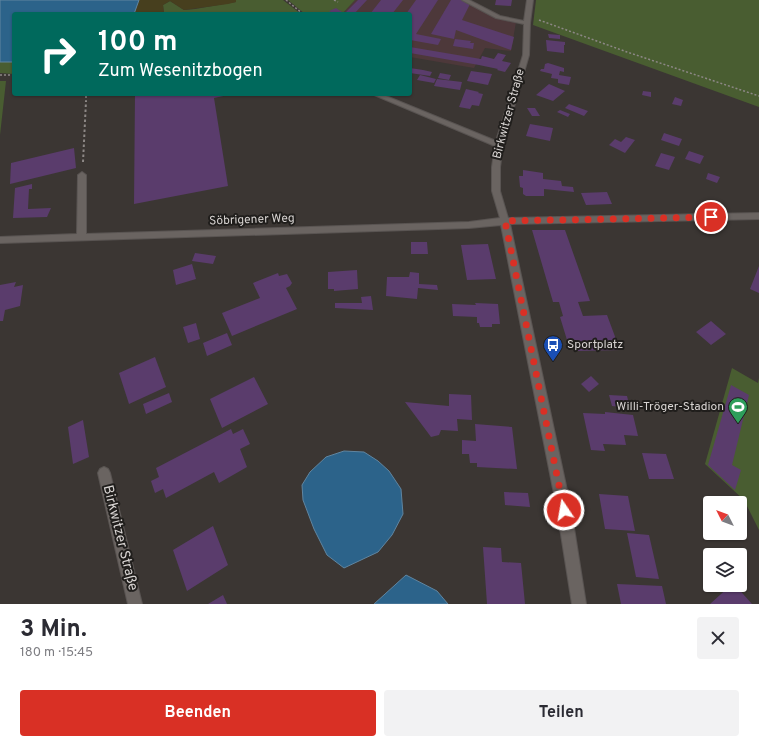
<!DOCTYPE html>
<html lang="de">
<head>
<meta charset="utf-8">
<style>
  :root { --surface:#fff; --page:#f2f2f3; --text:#2b2b33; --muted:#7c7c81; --accent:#d93025 }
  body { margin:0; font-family:Overpass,sans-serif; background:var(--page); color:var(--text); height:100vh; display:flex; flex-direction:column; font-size:15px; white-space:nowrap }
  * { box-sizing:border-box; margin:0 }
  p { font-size:13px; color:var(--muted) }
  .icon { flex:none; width:22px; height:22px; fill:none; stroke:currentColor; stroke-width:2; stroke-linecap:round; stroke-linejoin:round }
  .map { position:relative; height:604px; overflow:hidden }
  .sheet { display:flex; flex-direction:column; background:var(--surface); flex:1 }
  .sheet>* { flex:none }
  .top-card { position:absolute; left:12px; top:12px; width:400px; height:84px; border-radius:4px; box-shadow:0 1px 3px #0004; background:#00695c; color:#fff; overflow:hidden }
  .needle { width:26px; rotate:312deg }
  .buttons { position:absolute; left:703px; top:496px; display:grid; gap:8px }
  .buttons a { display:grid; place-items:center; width:44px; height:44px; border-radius:4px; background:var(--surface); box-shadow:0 1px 3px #0004; font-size:20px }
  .pin { position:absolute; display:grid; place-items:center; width:34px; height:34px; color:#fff; margin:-17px; border:2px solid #fff; border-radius:50%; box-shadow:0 1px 4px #0007 }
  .me { position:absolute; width:44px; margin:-22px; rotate:348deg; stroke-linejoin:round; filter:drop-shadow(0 0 3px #0008) }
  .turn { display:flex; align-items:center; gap:14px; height:84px; padding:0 20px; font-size:18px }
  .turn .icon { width:52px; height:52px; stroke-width:2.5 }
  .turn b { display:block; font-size:28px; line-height:34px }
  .round { display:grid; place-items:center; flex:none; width:42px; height:42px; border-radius:4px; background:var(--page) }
  .summary { display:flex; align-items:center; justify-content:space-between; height:68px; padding:0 20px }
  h1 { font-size:24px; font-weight:700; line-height:30px }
  .button { display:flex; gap:8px; margin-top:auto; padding:8px 20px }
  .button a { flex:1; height:46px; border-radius:4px; background:var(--accent); color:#fff; font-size:16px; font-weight:700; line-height:46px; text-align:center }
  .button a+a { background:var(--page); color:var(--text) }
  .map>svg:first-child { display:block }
</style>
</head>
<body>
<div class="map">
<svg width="759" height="604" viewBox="0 0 759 604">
  <rect width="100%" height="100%" fill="#3b3633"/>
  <path fill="#4d383a" d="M355,0H462L499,19L516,22L511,51L485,48L474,68L410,57V14H342Z"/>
  <path fill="#495d31" d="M236,0H283L301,14H164L163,5L170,1L184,10L195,9L236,2Z
    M288,0H355L342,14H305Z
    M536,0H759V107L533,25Z
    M0,62H14V74L0,73Z
    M0,81H6L0,135Z
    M732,368L758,383L759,378V530L744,500L705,464Z"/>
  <path fill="#473f1e" d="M139,0H236V2L228,4L184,10L170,1L163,5L164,14H134Z"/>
  <path fill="#2c638a" stroke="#6085a0" d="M0,0H139L134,14H14L13,62H0Z
    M344,451L364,452L378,461L389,471L401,489L403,514L392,535L378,552L344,568L327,555L314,529L303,500L302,485L310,472L326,457Z
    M406,575L437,591L448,604H374Z"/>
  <path fill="#5a3c6c" d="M358,0H367L354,14H344Z
    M381,0H403L392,14H370Z
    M416,0H438L416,34L441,39L438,45L410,40V14H406Z
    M451,0H462L470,4L462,20L514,37L511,50L456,30L454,39L431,34Z
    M496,0H512L511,6L495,5Z
    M336,8L342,12L334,14L329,11Z
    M548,34L560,35V39L549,38Z
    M455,39L471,41L470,43H474L473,49L453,46Z
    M546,40L565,42V45H564V53L547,51Z
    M410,47L481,59L482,56L494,59L498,53L506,55L502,61L511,63L505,72L497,70L498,69L479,65L410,53Z
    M548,63L564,68V72L560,71L559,75L571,77L569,85L558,83V79L551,78L552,74L540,71L541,69H544L545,64Z
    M410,68L423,70L432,72L430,76L410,73Z
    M471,71L492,74L488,85L467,81Z
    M440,73L451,75L449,80L438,78Z
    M420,75L436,79L434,83L417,80Z
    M437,79L462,82L460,90L434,86Z
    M549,84L565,91L553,101L536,95Z
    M466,89L479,92L478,93L483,94L479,106L472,105L470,109L459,107Z
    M643,91L651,92V97L642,95Z
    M135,94H233L214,98L228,186L134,204Z
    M675,97L683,100L681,106L672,104Z
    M569,104L588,111L584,116L565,108Z
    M527,108H535L540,116H532Z
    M560,110L570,114L568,117L557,112Z
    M530,124L553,128L550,141L526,136Z
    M664,133L682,139L679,146L661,140Z
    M626,137L635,140L625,153L609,145L615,139L621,142Z
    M74,148L76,168L10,184L11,163Z
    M689,151L704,156L700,164L685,159Z
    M661,153L675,157L669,170L655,166Z
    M523,170L543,173V179L561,181L562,186L573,187L574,192L544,189V196H526L523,194V188L520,187L519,176H523Z
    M708,173L720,177L717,183L706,179Z
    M32,184V189H29L28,209L51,208L47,217L13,218L15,188Z
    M607,192L612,204L586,205L581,193Z
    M532,230H565L590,301L578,302L583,316L607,315L620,350L577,351L574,340H567L560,317L563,316L559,302H553Z
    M411,242H427L428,254H411Z
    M488,244L496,279L467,280L461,245Z
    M195,253L216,256L213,264L192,261Z
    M192,264L196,279L176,285L173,270Z
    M759,266V293L750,289Z
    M357,270L358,289L334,291V289H328V272Z
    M410,272L419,273V284L437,285L438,290L418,288L417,299L386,296L387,277H409Z
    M278,273L279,276L287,274L292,283L290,286L286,288L297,309L232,336L222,313L260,298L253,283Z
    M16,282L14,287L23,285L20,306L5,310L3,321H0V285Z
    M371,296L373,310L335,308V303H362L361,297Z
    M475,303L498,304L500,324H492V327H480L479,323H477V317L453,316L452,304L476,305Z
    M711,321L726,334L711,345L696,332Z
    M196,323L200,339L188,343L183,327Z
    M227,333L232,345L207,356L203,343Z
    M155,357L166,387L129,404L119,373Z
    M591,376L599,384L589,392L581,384Z
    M254,377L268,404L222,428L210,399Z
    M731,385L749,395L732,465L741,470L735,490L708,465Z
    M169,393L172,402L146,414L143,404Z
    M449,394L471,395L472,420L457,419L458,431L441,430L439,435L431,437L405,402L449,406Z
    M609,395L627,396L630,408L612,406Z
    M605,412L633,415L638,436L624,435L626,445L603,444L605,451L591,450L583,413L605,414Z
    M83,420L89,457L73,464L68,427Z
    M475,424L512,427L517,469L477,467V463H470L469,454H462V440L476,441Z
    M231,429L233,434L243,429L250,444L240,449L247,467L219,483L214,472L166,498L163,489L155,493L151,481L159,477L156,468Z
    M642,453L666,454L674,479H649Z
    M504,492L528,493L530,507L505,505Z
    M599,494L628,496L635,531L605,529Z
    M213,526L228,565L187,591L173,550Z
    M627,533L649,535L659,579L636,577Z
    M483,547L501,548L502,562L521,563L525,604H487Z
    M617,584L662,586L666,604H621Z
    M731,585H735L752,604H710Z
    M223,595L227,604H208Z"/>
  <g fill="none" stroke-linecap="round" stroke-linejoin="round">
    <defs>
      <path id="minor" d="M462,0H469L500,16L524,21L527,0H533L530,23L529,55L503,145L500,167V191L508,218L759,213V219L510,224L571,509L586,604H572L557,509L501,225L469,228L0,243V237L77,234L78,175L82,172L86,175V234L469,222L500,218L492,191V167L495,146L372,94H381L496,141L523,55L524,24L496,18Z
        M104,467L108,469L110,473L142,604H128L98,473L100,469Z"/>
    </defs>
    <use href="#minor" stroke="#595452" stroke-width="2"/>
    <path stroke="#8d8886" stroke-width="1.5" stroke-dasharray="2 2" stroke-linecap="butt" d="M286,0L303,14
      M334,0L338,2
      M539,20L627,52L759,96
      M0,75H14
      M86,102V94"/>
    <path stroke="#8d8886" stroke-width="2" stroke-dasharray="2.5 2.5" stroke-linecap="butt" d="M83,162L86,101"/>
    <use href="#minor" fill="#6a6461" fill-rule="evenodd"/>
  </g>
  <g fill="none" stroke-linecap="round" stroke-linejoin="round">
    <path stroke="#d93025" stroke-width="7" stroke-dasharray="0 12.6" d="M564,510L505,221L711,217"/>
  </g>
  <defs>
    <symbol id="bus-pin" viewBox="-11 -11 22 30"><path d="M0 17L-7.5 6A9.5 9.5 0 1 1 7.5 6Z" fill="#1a4fb4" stroke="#201e1c"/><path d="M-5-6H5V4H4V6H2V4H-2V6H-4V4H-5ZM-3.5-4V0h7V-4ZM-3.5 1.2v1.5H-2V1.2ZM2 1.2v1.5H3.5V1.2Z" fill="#fff"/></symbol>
    <symbol id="stadium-pin" viewBox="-11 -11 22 30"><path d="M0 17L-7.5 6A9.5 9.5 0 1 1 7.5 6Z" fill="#2e9e5b" stroke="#201e1c"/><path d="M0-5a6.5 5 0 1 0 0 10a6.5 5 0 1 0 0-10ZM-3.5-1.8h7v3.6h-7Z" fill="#fff"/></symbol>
  </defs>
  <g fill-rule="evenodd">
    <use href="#bus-pin" x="542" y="334" width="22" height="30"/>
    <use href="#stadium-pin" x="727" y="396" width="22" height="30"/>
  </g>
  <g text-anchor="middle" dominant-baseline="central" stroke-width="4" stroke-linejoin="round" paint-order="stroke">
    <g font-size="12" fill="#d8d4d2" stroke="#201e1c">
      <text transform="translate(509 114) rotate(-75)">Birkwitzer Straße</text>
      <text transform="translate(252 220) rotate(-2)">Söbrigener Weg</text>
    </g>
    <g font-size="12" fill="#d8d4d2" stroke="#201e1c" text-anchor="start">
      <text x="567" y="345">Sportplatz</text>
      <text x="724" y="407" text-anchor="end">Willi-Tröger-Stadion</text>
    </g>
    <g font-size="14" fill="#d8d4d2" stroke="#201e1c">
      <text transform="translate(120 538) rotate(76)">Birkwitzer Straße</text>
    </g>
  </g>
</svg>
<div class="buttons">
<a><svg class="needle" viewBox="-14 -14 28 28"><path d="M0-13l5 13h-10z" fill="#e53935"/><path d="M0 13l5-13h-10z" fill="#7c7c81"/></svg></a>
<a><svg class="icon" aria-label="layers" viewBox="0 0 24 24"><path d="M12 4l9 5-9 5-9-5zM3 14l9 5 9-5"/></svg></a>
</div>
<div class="pin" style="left:711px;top:217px;background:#d93025"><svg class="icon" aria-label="arrive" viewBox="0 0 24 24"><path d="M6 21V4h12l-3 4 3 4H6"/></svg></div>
<svg class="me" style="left:564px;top:510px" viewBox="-20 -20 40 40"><circle r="17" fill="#d93025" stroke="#fff" stroke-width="3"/><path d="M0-11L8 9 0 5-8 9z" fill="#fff"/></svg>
<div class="top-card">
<div class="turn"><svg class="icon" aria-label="right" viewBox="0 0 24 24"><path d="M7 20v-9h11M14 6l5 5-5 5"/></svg><div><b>100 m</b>Zum Wesenitzbogen</div></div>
</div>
</div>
<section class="sheet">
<div class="summary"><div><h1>3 Min.</h1><p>180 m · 15:45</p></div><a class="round"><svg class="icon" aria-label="close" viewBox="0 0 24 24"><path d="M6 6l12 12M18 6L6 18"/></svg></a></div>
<div class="button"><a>Beenden</a><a>Teilen</a></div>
</section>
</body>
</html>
